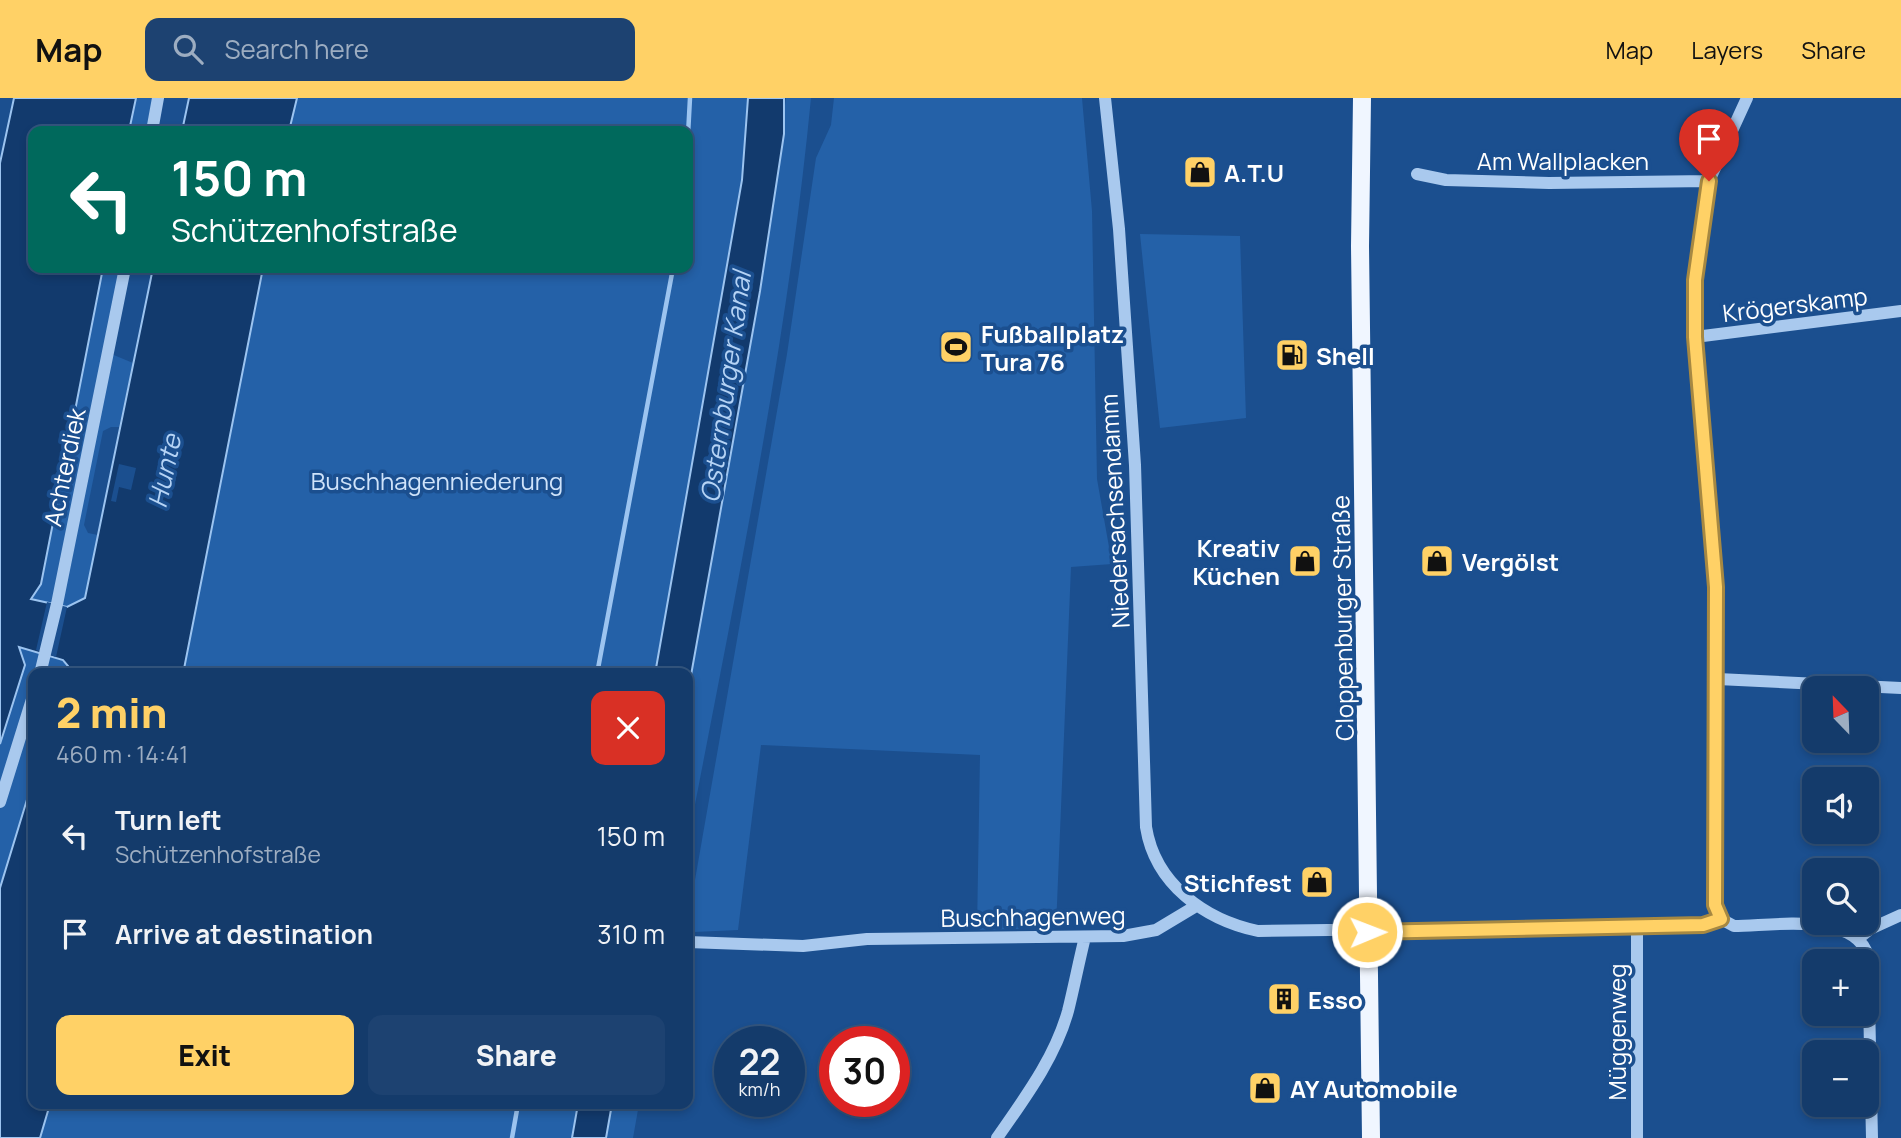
<!DOCTYPE html>
<html lang="en">
<head>
<meta charset="utf-8">
<style>
  :root { --surface:#143b6b; --page:#1d4271; --text:#f1f3f6; --muted:#9dadc1; --line:#33557e; --accent:#ffd166 }
  body { margin:0; font-family:Manrope,sans-serif; background:var(--page); color:var(--text); height:100vh; display:flex; flex-direction:column; font-size:26px; white-space:nowrap }
  * { box-sizing:border-box; margin:0 }
  p { font-size:23px; color:var(--muted) }
  .icon { flex:none; width:38px; height:38px; fill:none; stroke:currentColor; stroke-width:2; stroke-linecap:round; stroke-linejoin:round }
  .map { position:relative; flex:1; overflow:hidden }
  .details { position:absolute; left:28px; top:570px; width:665px; height:441px; display:flex; flex-direction:column; background:var(--surface); border-radius:14px; box-shadow:0 4px 10px #0003,0 0 0 2px var(--line) }
  .details>* { flex:none }
  .top-card { position:absolute; left:28px; top:28px; width:665px; height:147px; border-radius:14px; box-shadow:0 4px 10px #0003,0 0 0 2px var(--line); background:#00695c; color:#fff; overflow:hidden }
  .needle { width:46px; rotate:337deg }
  .fabs { position:absolute; left:1802px; top:578px; display:grid; gap:14px }
  .fabs a { display:grid; place-items:center; width:77px; height:77px; border-radius:14px; background:var(--surface); box-shadow:0 4px 10px #0003,0 0 0 2px var(--line); font-size:35px }
  .speed { position:absolute; left:714px; top:928px; display:flex; gap:14px; font-size:35px; font-weight:700; text-align:center }
  .speed>* { display:grid; place-content:center; width:91px; height:91px; border-radius:50%; background:var(--surface); box-shadow:0 4px 10px #0003,0 0 0 2px var(--line); line-height:1 }
  .speed small { font-size:18px; font-weight:400 }
  .speed .limit { border:10px solid #d22; background:#fff; color:#111 }
  .pin { position:absolute; display:grid; place-items:center; width:60px; height:60px; color:#fff; margin:-72px -30px; border-radius:50% 50% 50% 0; rotate:-45deg; box-shadow:0 0 7px #0007 }
  .pin .icon { rotate:45deg }
  .me { position:absolute; width:77px; margin:-38px; rotate:89deg; stroke-linejoin:round; filter:drop-shadow(0 0 5px #0008) }
  .turn { display:flex; align-items:center; gap:24px; height:147px; padding:0 28px; font-size:32px }
  .turn .icon { width:91px; height:91px; stroke-width:2.5 }
  .turn b { display:block; font-size:49px; line-height:60px }
  .round { display:grid; place-items:center; flex:none; width:74px; height:74px; border-radius:14px; background:var(--page) }
  .headline { display:flex; align-items:center; justify-content:space-between; height:119px; padding:0 28px }
  h1 { font-size:42px; font-weight:800; line-height:52px; color:var(--accent) }
  .button { display:flex; gap:14px; margin-top:auto; padding:14px 28px }
  .button a { flex:1; height:80px; border-radius:14px; background:var(--accent); color:#111; font-size:28px; font-weight:800; line-height:80px; text-align:center }
  .button a+a { background:var(--page); color:var(--text) }
  ul { padding:0; list-style:none }
  li { display:flex; align-items:center; gap:21px; height:98px; padding:0 28px }
  li div { flex:1 }
  li b { display:block; font-size:26px }
  li em { font-style:normal }
  header { display:flex; align-items:center; gap:42px; box-sizing:border-box; height:98px; padding:0 35px; background:var(--accent); color:#111 }
  header strong { font-size:33px }
  nav { display:flex; gap:38px; margin-inline-start:auto; font-size:24px }
  .search { width:490px; height:63px; background:var(--page); display:flex; align-items:center; gap:18px; box-sizing:border-box; padding:0 24px; border-radius:14px; color:var(--muted); font-size:26px }
  .map>svg:first-child { display:block }
</style>
</head>
<body>
<header>
<strong>Map</strong>
<div class="search"><svg class="icon" aria-label="search" viewBox="0 0 24 24"><circle cx="10" cy="10" r="6"/><path d="M15 15l6 6"/></svg>Search here</div>
<nav><a>Map</a><a>Layers</a><a>Share</a></nav>
</header>
<div class="map">
<svg width="1901" height="1040" viewBox="0 0 1901 1040">
  <rect width="100%" height="100%" fill="#1b4f8f"/>
  <path fill="#2461a8" d="M136,0H158L152,33H129Z
    M297,0H748L742,82L655,576H183L263,170H688V33H289Z
    M786,0H811C787,250 735,497 688,743V594L760,193Z
    M834,0H1082L1092,113L1097,381L1112,466L1071,469L1056,830L977,832L980,657L761,647L738,832L694,834L688,822L787,256L816,60L831,27Z
    M1140,136L1240,138L1246,320L1160,330Z
    M103,170H125L109,255L133,265L119,329H111L103,333L84,427L88,435L98,437L85,500L67,509L30,500L41,486Z
    M18,549L63,562L68,568L66,576H33V682L0,790V646L25,567Z
    M50,1006H578L572,1040H40Z
    M612,1006H639L633,1040H606Z"/>
  <path fill="#123a6d" stroke="#9cc4f0" stroke-width="2" d="M14,0H136L129,33H33V170H103L41,486L31,501L67,509L85,500L153,170H263L183,576H66L68,568L63,562L19,549L25,567L0,646V65Z
    M189,0H297L289,33H182Z
    M748,0H784V36L760,193L688,594V576H655L742,82Z
    M33,682V1006H50L40,1040H0V790Z
    M578,1006H612L606,1040H572Z"/>
  <path fill="#1b4f8f" d="M119,366L136,370L131,392L119,389L116,404L111,403Z
    M47,504L67,509L56,559L36,552Z"/>
  <g fill="none" stroke-linecap="round" stroke-linejoin="round">
    <path stroke="#9cc4f0" stroke-width="4.5" d="M688,37L690,0
      M597,576L673,170
      M512,1040L518,1006"/>
    <path stroke="#a9c9ee" stroke-width="12" d="M1105,0L1119,131L1135,367L1146,729C1155,786 1205,822 1258,833L1703,827L1721,821L1734,828C1772,828 1855,813 1868,858L1872,1040
      M152,33L158,0
      M1417,76L1446,82L1549,85L1709,83
      M1695,239L1901,213
      M40,576L57,506L125,170
      M1718,581L1901,590
      M0,704L33,598
      M1721,821L1715,807L1716,489L1695,239V182L1709,83L1747,0
      M1637,828V1040
      M1859,840L1870,831L1901,817
      M688,844L803,848L867,841L1123,838L1156,832L1196,808
      M997,1040C1024,1001 1055,960 1068,913C1074,889 1079,863 1085,839"/>
    <path stroke="#f0f6ff" stroke-width="18" d="M1362,0L1360,148L1371,1040"/>
  </g>
  <g fill="none" stroke-linecap="round" stroke-linejoin="round">
    <defs>
      <path id="route" d="M1367,834L1703,827L1721,821L1715,807L1716,489L1695,239V182L1709,83"/>
    </defs>
    <use href="#route" stroke="#a68842" stroke-width="18"/>
    <use href="#route" stroke="#ffd166" stroke-width="12"/>
  </g>
  <defs>
    <symbol id="shop-square" viewBox="-11 -11 22 22"><rect x="-9" y="-9" width="18" height="18" rx="4" fill="#ffd166" stroke="#1b4f8f"/><path d="M-5-2.5h2.3a2.7 3.5 0 0 1 5.4 0H5L5.5 6h-11ZM-1.5-2.5h3a1.5 2.3 0 0 0-3 0Z" fill="#111"/></symbol>
    <symbol id="stadium-square" viewBox="-11 -11 22 22"><rect x="-9" y="-9" width="18" height="18" rx="4" fill="#ffd166" stroke="#1b4f8f"/><path d="M0-5a6.5 5 0 1 0 0 10a6.5 5 0 1 0 0-10ZM-3.5-1.8h7v3.6h-7Z" fill="#111"/></symbol>
    <symbol id="fuel-square" viewBox="-11 -11 22 22"><rect x="-9" y="-9" width="18" height="18" rx="4" fill="#ffd166" stroke="#1b4f8f"/><path d="M-5.5-6h7V0h2V4h1.3V-2.5L3-4.5l.8-.8L6-3V5H2.5V1h-1V6h-7ZM-4.2-4.7v3.2H.2V-4.7Z" fill="#111"/></symbol>
    <symbol id="building-square" viewBox="-11 -11 22 22"><rect x="-9" y="-9" width="18" height="18" rx="4" fill="#ffd166" stroke="#1b4f8f"/><path d="M-4-6H4V6H1V3H-1V6H-4ZM-2.5-4.3h1.7v1.8h-1.7ZM.8-4.3h1.7v1.8H.8ZM-2.5-1h1.7V.8h-1.7ZM.8-1h1.7V.8H.8Z" fill="#111"/></symbol>
  </defs>
  <g fill-rule="evenodd">
    <use href="#shop-square" x="1181" y="55" width="38" height="38"/>
    <use href="#stadium-square" x="937" y="230" width="38" height="38"/>
    <use href="#fuel-square" x="1273" y="238" width="38" height="38"/>
    <use href="#shop-square" x="1286" y="444" width="38" height="38"/>
    <use href="#shop-square" x="1418" y="444" width="38" height="38"/>
    <use href="#shop-square" x="1298" y="765" width="38" height="38"/>
    <use href="#building-square" x="1265" y="882" width="38" height="38"/>
    <use href="#shop-square" x="1246" y="971" width="38" height="38"/>
  </g>
  <g text-anchor="middle" dominant-baseline="central" stroke-width="7" stroke-linejoin="round" paint-order="stroke">
    <g font-size="24" fill="#fff" stroke="#1b4f8f">
      <text x="1563" y="62">Am Wallplacken</text>
      <text transform="translate(1795 206) rotate(-7)">Krögerskamp</text>
      <text transform="translate(64 369) rotate(-78)">Achterdiek</text>
      <text transform="translate(1114 413) rotate(-93)">Niedersachsendamm</text>
      <text transform="translate(1342 520) rotate(-91)">Cloppenburger Straße</text>
      <text transform="translate(1033 818) rotate(-1)">Buschhagenweg</text>
      <text transform="translate(1616 934) rotate(-90)">Müggenweg</text>
    </g>
    <g font-size="24" font-weight="bold" fill="#fff" stroke="#1b4f8f" text-anchor="start">
      <text x="1224" y="74">A.T.U</text>
      <text x="981" y="235">Fußballplatz<tspan x="981" dy="28">Tura 76</tspan></text>
      <text x="1316" y="257">Shell</text>
      <text x="1280" y="449" text-anchor="end">Kreativ<tspan x="1280" dy="28">Küchen</tspan></text>
      <text x="1462" y="463">Vergölst</text>
      <text x="1292" y="784" text-anchor="end">Stichfest</text>
      <text x="1308" y="901">Esso</text>
      <text x="1290" y="990">AY Automobile</text>
    </g>
    <g font-size="24" fill="#cfe3fa" stroke="#1b4f8f">
      <text x="437" y="382">Buschhagenniederung</text>
    </g>
    <g font-size="26" font-style="italic" fill="#b5d3f5" stroke="#1b4f8f">
      <text transform="translate(725 289) rotate(-82)">Osternburger Kanal</text>
      <text transform="translate(164 373) rotate(-78)">Hunte</text>
    </g>
  </g>
</svg>
<div class="fabs">
<a><svg class="needle" viewBox="-14 -14 28 28"><path d="M0-13l5 13h-10z" fill="#e53935"/><path d="M0 13l5-13h-10z" fill="#9dadc1"/></svg></a>
<a><svg class="icon" aria-label="sound" viewBox="0 0 24 24"><path d="M4 9h4l5-4v14l-5-4H4zM17 9q2 3 0 6"/></svg></a>
<a><svg class="icon" aria-label="search" viewBox="0 0 24 24"><circle cx="10" cy="10" r="6"/><path d="M15 15l6 6"/></svg></a>
<a>+</a>
<a>−</a>
</div>
<div class="speed"><div>22<small>km/h</small></div><div class="limit">30</div></div>
<div class="pin" style="left:1709px;top:83px;background:#d93025"><svg class="icon" aria-label="arrive" viewBox="0 0 24 24"><path d="M6 21V4h12l-3 4 3 4H6"/></svg></div>
<svg class="me" style="left:1367px;top:834px" viewBox="-20 -20 40 40"><circle r="17" fill="#ffd166" stroke="#fff" stroke-width="3"/><path d="M0-11L8 9 0 5-8 9z" fill="#fff"/></svg>
<div class="top-card">
<div class="turn"><svg class="icon" aria-label="left" viewBox="0 0 24 24"><path d="M17 20v-9H6M10 6l-5 5 5 5"/></svg><div><b>150 m</b>Schützenhofstraße</div></div>
</div>
<section class="details">
<div class="headline"><div><h1>2 min</h1><p>460 m · 14:41</p></div><a class="round" style="background:#d93025;color:#fff"><svg class="icon" aria-label="close" viewBox="0 0 24 24"><path d="M6 6l12 12M18 6L6 18"/></svg></a></div>
<ul>
<li><svg class="icon" aria-label="left" viewBox="0 0 24 24"><path d="M17 20v-9H6M10 6l-5 5 5 5"/></svg><div><b>Turn left</b><p>Schützenhofstraße</p></div><em>150 m</em></li>
<li><svg class="icon" aria-label="arrive" viewBox="0 0 24 24"><path d="M6 21V4h12l-3 4 3 4H6"/></svg><div><b>Arrive at destination</b></div><em>310 m</em></li>
</ul>
<div class="button"><a>Exit</a><a>Share</a></div>
</section>
</div>
</body>
</html>
